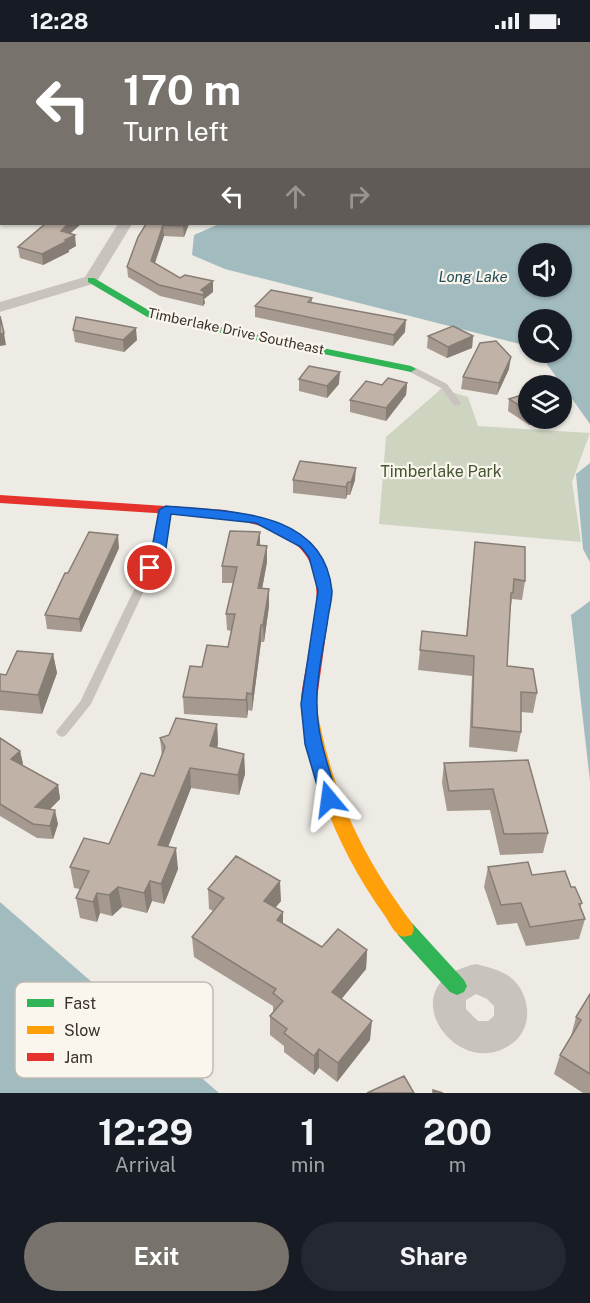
<!DOCTYPE html>
<html lang="en">
<head>
<meta charset="utf-8">
<style>
  :root { --surface:#171b24; --page:#242831; --text:#f1f3f6; --muted:#9ea1a6; --accent:#78726c }
  body { margin:0; font-family:"Public Sans",sans-serif; background:var(--page); color:var(--text); height:100vh; display:flex; flex-direction:column; font-size:22px; white-space:nowrap }
  * { box-sizing:border-box; margin:0 }
  p { font-size:20px; color:var(--muted) }
  .icon { flex:none; width:33px; height:33px; fill:none; stroke:currentColor; stroke-width:2; stroke-linecap:round; stroke-linejoin:round }
  .map { position:relative; height:1051px; overflow:hidden }
  .panel { display:flex; flex-direction:column; background:var(--surface); flex:1 }
  .panel>* { flex:none }
  .top-card { position:absolute; left:0px; top:0px; width:591px; height:183px; box-shadow:0 2px 4px #0004; background:#78726c; color:#fff; overflow:hidden }
  .buttons { position:absolute; left:518px; top:201px; display:grid; gap:12px }
  .buttons a { display:grid; place-items:center; width:54px; height:54px; border-radius:50%; background:var(--surface); box-shadow:0 2px 4px #0004; font-size:30px }
  .pin { position:absolute; display:grid; place-items:center; width:51px; height:51px; color:#fff; margin:-26px; border:3px solid #fff; border-radius:50%; box-shadow:0 2px 6px #0007 }
  .me { position:absolute; width:66px; margin:-33px; rotate:344deg; stroke-linejoin:round; filter:drop-shadow(0 0 4px #0008) }
  .turn { display:flex; align-items:center; gap:21px; height:126px; padding:0 24px; font-size:27px }
  .turn .icon { width:78px; height:78px; stroke-width:2.5 }
  .turn b { display:block; font-size:42px; line-height:51px }
  .lanes { display:flex; align-items:center; height:57px; padding:0 24px; background:#0003; justify-content:center; gap:30px; direction:ltr }
  .lanes .off { opacity:.35 }
  .eta { display:flex; justify-content:space-evenly; align-items:center; height:102px; text-align:center }
  .eta b { font-size:36px; font-weight:700; line-height:42px }
  .action { display:flex; gap:12px; margin-top:auto; padding:12px 24px }
  .action a { flex:1; height:69px; border-radius:36px; background:var(--accent); color:#fff; font-size:24px; font-weight:700; line-height:69px; text-align:center }
  .action a+a { background:var(--page); color:var(--text) }
  .status { display:flex; justify-content:space-between; align-items:center; height:42px; padding:0 30px; background:var(--surface); direction:ltr }
  .status svg { height:16px; fill:currentColor }
  .map>svg:first-child { display:block }
</style>
</head>
<body>
<div class="status"><b>12:28</b><svg viewBox="0 0 49 12"><path d="M0 12V9h3v3zM5 12V6h3v6zM10 12V3h3v9zM15 12V0h3v12zM26 1h20v11H26zM47 4h2v5h-2z"/></svg></div>
<div class="map">
<svg width="590" height="1051" viewBox="0 0 590 1051">
  <rect width="100%" height="100%" fill="#eeebe5"/>
  <path fill="#cdd4c0" d="M441,347L468,355L478,384L590,391L572,440L581,500L379,482L386,395Z"/>
  <path fill="#a2bbbe" fill-rule="evenodd" d="M590,84V382L539,311L561,310V278H528V304L225,227L192,213L194,193L219,182H590ZM528,212H561V244H528Z
    M590,421V520L583,507L576,432Z
    M590,559V739L571,573Z
    M0,860L219,1051H0Z"/>
  <g fill="none" stroke-linecap="round" stroke-linejoin="round">
    <path stroke="#a2bbbe" stroke-width="3" d="M427,0L431,2"/>
    <path fill="#c8c3bd" fill-rule="evenodd" d="M408,325H414L447,342L461,361L460,363H454L441,346L408,329Z
      M166,465L171,468L164,506L91,662L66,693L62,695L58,693L56,690L58,687L80,660L154,506L161,468Z"/>
    <path fill="#c8c3bd" fill-rule="evenodd" d="M89,0H99L87,2Z
      M118,182H132L96,241L0,270V260L85,235Z
      M476,922C487,925 501,928 510,935C530,950 534,984 514,1000C458,1045 385,941 476,922ZM476,952L487,957L494,964V974L488,979H478L466,967V958Z"/>
    <path fill="#30b455" fill-rule="evenodd" d="M88,236H94L155,272L411,324L416,327L411,330L149,276L88,240Z
      M405,879L412,881L464,938L467,944L464,950L457,953L450,950L398,893L396,887L398,881Z"/>
    <path fill="#ff9f0a" fill-rule="evenodd" d="M309,661L315,663L317,667C332,750 361,813 412,881L414,887L412,893C407,894 403,896 399,893C393,889 389,880 385,874C359,838 338,798 323,757C312,727 306,697 301,667L303,663Z"/>
    <path fill="#e5322d" fill-rule="evenodd" d="M0,0L49,2H2Z
      M0,453L225,468L282,483L300,493L316,509L325,525L329,545V570L315,671H303L301,658C304,618 327,562 311,523C304,506 288,494 271,488C235,473 194,474 155,471C103,468 52,464 0,461Z"/>
  </g>
  <path fill="#a59990" d="M2,127V145H0V128Z
    M146,182H189L184,195L164,194L154,221L180,236L213,250L204,257L205,261L203,264L160,254L128,235L127,225Z
    M70,192L76,204L69,208V210L43,223L20,216L18,205Z
    M312,256V261L405,290L393,304L255,275V264Z
    M73,288L137,298L124,310L75,300Z
    M428,294H473L472,306L447,316L427,306Z
    M509,327L497,353L461,347L463,335Z
    M299,337L339,342L327,356L299,349Z
    M407,341L406,353L386,379L350,370V358L382,343Z
    M528,351V376L549,377L529,383L508,369L509,357Z
    M293,438H355L350,453H347L346,457L293,451Z
    M475,500L525,539L522,558L512,557L510,571L507,624L537,651L533,671L521,670V690L517,710L469,705L472,634L418,628L422,589L466,594Z
    M260,503L267,520L262,547H269V564L264,600H261L252,669L248,668L247,676L184,672L183,655L202,625L228,605L231,589L227,588L226,572L233,541H222V524Z
    M119,506L81,590L47,587L45,573L68,531Z
    M53,612L57,631L42,672L0,668V632L6,633Z
    M217,682L218,702L217,706L244,712L245,732L239,753L191,746L168,805L178,827L164,862L152,859L147,871L122,865L112,874L100,871L97,880L80,876L76,856L80,847L74,846L70,825L109,802L154,734L162,714L160,696Z
    M0,696L20,709L23,722L22,723L58,743L60,757L50,767L58,782L53,797L37,796L0,774Z
    M528,718L548,791L543,811L500,813L490,768L447,769L442,741L444,721Z
    M488,825L532,833L571,845L582,861L580,866L585,877L579,897L526,904L517,881L497,883L484,845Z
    M208,847L281,859L275,866L283,870V882L322,905L367,908L366,927L341,957L370,998L337,1040L319,1026L314,1033L284,1010V1004L270,993V974L273,970V964L194,915L192,895L214,869L209,867Z
    M590,952V1051H583L554,1032L560,1013L571,994L576,975Z"/>
  <path fill="#867d75" d="M68,182H81L62,199L61,189Z
    M184,182H189L184,195L183,184Z
    M163,183L164,194L152,230L151,219Z
    M75,193L76,204L69,208V210L43,223L42,212Z
    M213,239V250L204,257L205,261L203,264V253L201,248Z
    M406,278L405,290L393,304L394,293Z
    M136,286L137,298L124,310L123,298Z
    M4,291L6,303L0,304V292Z
    M473,294L472,306L447,316L448,305Z
    M511,315L509,327L497,353L499,341Z
    M340,330L339,342L327,356V344Z
    M407,341L406,353L386,379V366Z
    M530,376H549L529,383Z
    M356,426L355,438L350,453L351,440Z
    M348,440L347,453L346,457V445Z
    M260,490V507L257,503Z
    M118,493L119,506L81,590L79,577Z
    M267,504V520L259,563L258,546Z
    M269,547V564L264,600L263,583Z
    M261,583V600L252,669V652Z
    M53,612L57,631L42,672L38,653Z
    M247,651L248,668L247,676L246,658Z
    M217,682L218,702L211,725L210,704Z
    M20,709L23,722L14,730L11,717Z
    M244,712L245,732L239,753L238,733Z
    M190,726L191,746L161,823L158,803Z
    M58,743L60,757L38,779L35,765Z
    M55,768L58,782L53,797L50,784Z
    M176,806L178,827L164,862L161,842Z
    M150,839L152,859L147,871L144,851Z
    M280,839L281,859L264,879V859Z
    M118,845L122,865L112,874L109,853Z
    M97,851L100,871L97,880L93,860Z
    M283,870V890L277,878Z
    M367,908L366,927L331,970L332,950Z
    M372,979L370,998L337,1040L338,1021Z
    M319,1007V1026L314,1033V1014Z"/>
  <path fill="#c0b2a7" stroke="#867d75" stroke-width="1.5" d="M2,127V135H0V128Z
    M45,182H68L61,189L75,193L65,198L67,199L42,212L18,205Z
    M146,182H184L183,184L163,183L151,219L180,236L185,233L213,239L201,248L204,250L203,253L159,243L127,225L138,195Z
    M271,248L312,256L308,260L406,278L394,293L255,264Z
    M0,274L4,291L0,292Z
    M76,275L136,286L123,298L73,288Z
    M453,284L473,294L448,305L428,294Z
    M496,299L511,315L499,341L463,335L480,301Z
    M309,324L340,330L327,344L299,337Z
    M388,336L407,341L386,366L350,358L366,339L382,343Z
    M528,351V369L509,357Z
    M300,419L356,426L351,440H348L346,445L293,438Z
    M230,489L260,490L257,503L267,504L258,546L269,547L263,583H261L252,652L247,651L246,658L183,655L190,624L202,625L207,603L228,605L235,572H226L237,525L222,524Z
    M89,490L118,493L79,577L45,573L65,531H68Z
    M475,500L525,505V539L514,537L513,551H511L507,624L533,627L537,651L521,650V690L472,685L474,614L420,608L422,589L467,594Z
    M17,609L53,612L38,653L0,649V632L6,633Z
    M176,676L217,682L210,704L244,712L238,733L190,726L158,803L176,806L161,842L150,839L144,851L118,845L109,853L97,851L93,860L76,856L89,829L70,825L84,796L109,802L141,731L154,734L165,705L160,696L169,693Z
    M0,696L20,709L11,717L58,743L35,765L55,768L50,784L33,782L0,762Z
    M528,718L548,791L504,792L493,747L449,749L444,721Z
    M236,814L280,839L264,859L283,870L277,878L322,905L338,887L367,908L332,950L372,979L338,1021L319,1007L314,1014L284,991L287,987L270,974L283,959L273,951L276,947L192,895L224,856L208,847Z
    M528,820L532,833L565,829L571,845H575L582,861L579,862L585,877L530,885L521,861L501,863L488,825Z
    M590,952V1032L560,1013L581,978L576,975Z
    M404,1034L414,1051H367Z
    M433,1048L443,1051H433Z"/>
  <path fill="#1a73e8" stroke="#114b97" stroke-width="1.5" d="M166,464C228,470 324,466 332,549C332,558 329,568 328,576C324,604 316,635 317,663C317,695 329,726 338,757L335,762H323L321,757L305,702L301,662L318,549L309,515L301,505L256,481L171,472L166,506L155,529H145L143,526L152,506L159,468Z"/>
  <g text-anchor="middle" dominant-baseline="central" stroke-width="4.5" stroke-linejoin="round" paint-order="stroke">
    <g font-size="14" fill="#39312b" stroke="#faf5ed">
      <text transform="translate(236 289) rotate(12)">Timberlake Drive Southeast</text>
    </g>
    <g font-size="15" font-style="italic" fill="#224e58" stroke="#faf5ed">
      <text x="473" y="234">Long Lake</text>
    </g>
    <g font-size="16" fill="#435630" stroke="#faf5ed">
      <text x="441" y="429">Timberlake Park</text>
    </g>
  </g>
  <rect x="15" y="940" width="198" height="96" rx="9" fill="#faf5ed" stroke="#c0bab3" stroke-width="1.5"/>
  <rect x="27" y="957" width="27" height="8" fill="#30b455"/>
  <rect x="27" y="984" width="27" height="8" fill="#ff9f0a"/>
  <rect x="27" y="1011" width="27" height="8" fill="#e5322d"/>
  <g font-size="16" fill="#39312b">
    <text x="64" y="967">Fast</text>
    <text x="64" y="994">Slow</text>
    <text x="64" y="1021">Jam</text>
  </g>
</svg>
<div class="buttons">
<a><svg class="icon" aria-label="sound" viewBox="0 0 24 24"><path d="M4 9h4l5-4v14l-5-4H4zM17 9q2 3 0 6"/></svg></a>
<a><svg class="icon" aria-label="search" viewBox="0 0 24 24"><circle cx="10" cy="10" r="6"/><path d="M15 15l6 6"/></svg></a>
<a><svg class="icon" aria-label="layers" viewBox="0 0 24 24"><path d="M12 4l9 5-9 5-9-5zM3 14l9 5 9-5"/></svg></a>
</div>
<div class="pin" style="left:150px;top:526px;background:#d93025"><svg class="icon" aria-label="arrive" viewBox="0 0 24 24"><path d="M6 21V4h12l-3 4 3 4H6"/></svg></div>
<svg class="me" style="left:329px;top:757px" viewBox="-20 -20 40 40"><path d="M0-17L14 15 0 8-14 15z" fill="#1a73e8" stroke="#fff" stroke-width="4"/></svg>
<div class="top-card">
<div class="turn"><svg class="icon" aria-label="left" viewBox="0 0 24 24"><path d="M17 20v-9H6M10 6l-5 5 5 5"/></svg><div><b>170 m</b>Turn left</div></div>
<div class="lanes"><svg class="icon" aria-label="left" viewBox="0 0 24 24"><path d="M17 20v-9H6M10 6l-5 5 5 5"/></svg><svg class="icon off" aria-label="ahead" viewBox="0 0 24 24"><path d="M12 20V5M6 11l6-6 6 6"/></svg><svg class="icon off" aria-label="right" viewBox="0 0 24 24"><path d="M7 20v-9h11M14 6l5 5-5 5"/></svg></div>
</div>
</div>
<section class="panel">
<div class="eta">
<div><b>12:29</b><p>Arrival</p></div>
<div><b>1</b><p>min</p></div>
<div><b>200</b><p>m</p></div>
</div>
<div class="action"><a>Exit</a><a>Share</a></div>
</section>
</body>
</html>
